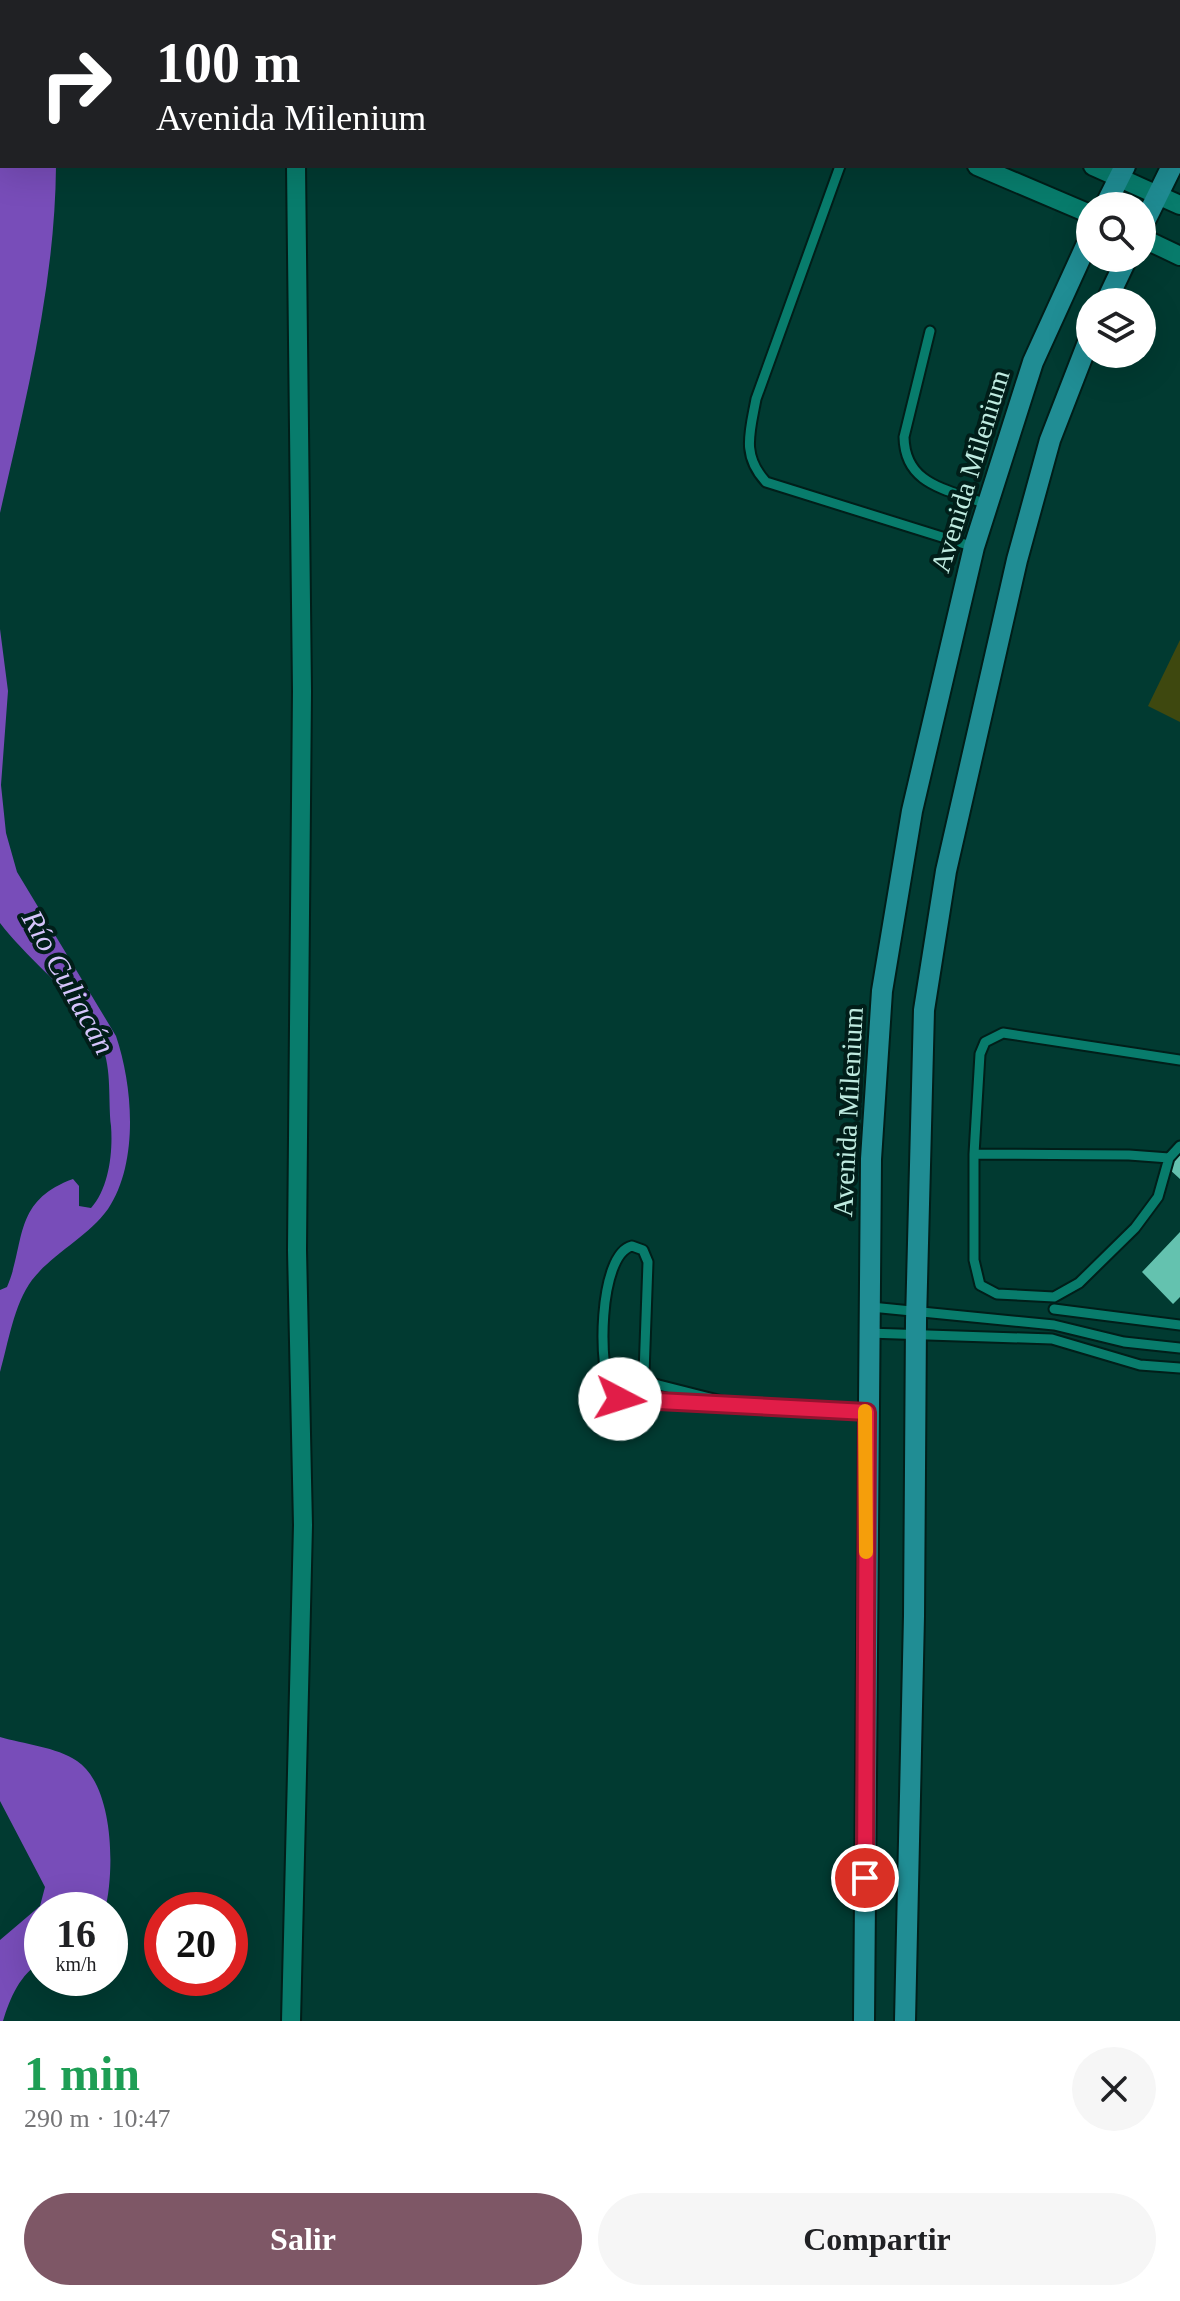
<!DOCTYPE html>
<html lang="es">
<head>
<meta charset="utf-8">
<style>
  :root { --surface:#fff; --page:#f6f6f6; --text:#202124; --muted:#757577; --accent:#7e5766 }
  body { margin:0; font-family:"Times New Roman",serif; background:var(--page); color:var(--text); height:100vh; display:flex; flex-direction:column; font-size:30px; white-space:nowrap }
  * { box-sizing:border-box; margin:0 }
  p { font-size:26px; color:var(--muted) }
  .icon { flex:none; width:44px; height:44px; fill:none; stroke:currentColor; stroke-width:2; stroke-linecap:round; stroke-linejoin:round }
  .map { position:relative; height:2021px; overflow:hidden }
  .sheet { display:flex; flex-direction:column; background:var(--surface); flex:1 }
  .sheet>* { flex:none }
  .hud { position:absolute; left:0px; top:0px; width:1180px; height:168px; box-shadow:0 8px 32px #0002; background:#202124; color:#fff; overflow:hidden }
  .buttons { position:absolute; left:1076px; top:192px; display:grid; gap:16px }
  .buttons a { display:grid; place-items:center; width:80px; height:80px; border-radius:50%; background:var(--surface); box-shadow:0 8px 32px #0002; font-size:40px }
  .speed { position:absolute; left:24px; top:1892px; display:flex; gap:16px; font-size:40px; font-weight:700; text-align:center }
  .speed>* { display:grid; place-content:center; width:104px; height:104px; border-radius:50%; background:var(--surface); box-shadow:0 8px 32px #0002; line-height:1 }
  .speed small { font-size:20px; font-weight:400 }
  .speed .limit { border:12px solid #d22; background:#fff; color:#111 }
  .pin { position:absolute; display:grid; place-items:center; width:68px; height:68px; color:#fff; margin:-34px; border:4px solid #fff; border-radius:50%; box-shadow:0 2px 8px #0007 }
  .me { position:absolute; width:88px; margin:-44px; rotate:95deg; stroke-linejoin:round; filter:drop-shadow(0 0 6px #0008) }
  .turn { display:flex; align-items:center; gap:28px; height:168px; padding:0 24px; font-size:36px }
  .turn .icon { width:104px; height:104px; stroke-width:2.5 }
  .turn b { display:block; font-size:56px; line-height:68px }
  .round { display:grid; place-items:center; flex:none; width:84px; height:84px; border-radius:42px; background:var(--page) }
  .headline { display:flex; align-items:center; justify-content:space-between; height:136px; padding:0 24px }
  h1 { font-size:48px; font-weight:600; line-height:60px; color:#1e9e55 }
  .button { display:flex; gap:16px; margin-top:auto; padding:16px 24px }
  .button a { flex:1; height:92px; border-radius:48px; background:var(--accent); color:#fff; font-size:32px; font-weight:600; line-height:92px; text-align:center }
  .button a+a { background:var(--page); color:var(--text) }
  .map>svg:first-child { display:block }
</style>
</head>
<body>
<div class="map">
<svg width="1180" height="2021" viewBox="0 0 1180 2021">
  <rect width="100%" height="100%" fill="#013a31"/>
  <path fill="#3e480f" d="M1180,640V722L1148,706Z"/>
  <path fill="#784db9" d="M0,0L61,2H2V166H56C55,285 26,398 0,513Z
    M0,629L8,691L1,785L6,833L17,872L116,1036C133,1086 139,1163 108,1209C88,1237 53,1253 32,1280C14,1304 8,1344 0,1372V1290L7,1287C26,1243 12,1201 73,1179L79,1186V1206L91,1208C109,1188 113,1152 111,1126C108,1101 112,1069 102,1046C81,997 32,965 0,923Z
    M0,1737C23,1744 57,1747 77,1761C114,1786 115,1870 105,1910H42V1961C20,1974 10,1998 3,2021H0V1940L40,1906L45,1887L0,1801Z"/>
  <path fill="#64c2af" d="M1180,1155V1179L1168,1168Z
    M1180,1232V1297L1173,1304L1142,1272Z"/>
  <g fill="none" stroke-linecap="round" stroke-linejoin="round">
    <defs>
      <path id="lane" d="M422,0L423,2
        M840,166L756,399C750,432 741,455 766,482L974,547
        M930,331L904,437C905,486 948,489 986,504
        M974,1154V1260L980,1285L997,1294L1054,1297L1079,1283L1135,1228L1158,1197L1169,1158L1180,1146
        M1169,1158L1129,1155L974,1154L980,1054L985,1042L1003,1033L1180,1060
        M871,1307L1054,1325L1124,1342L1180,1348
        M1054,1309L1180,1325
        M868,1333L1052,1339L1140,1365L1180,1368
        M643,1381L722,1401
        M643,1402L648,1262L643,1250L632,1246C598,1254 597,1373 613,1396L643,1402L867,1412"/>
      <path id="street" d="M590,0L597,2
        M303,2L304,0
        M826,2L827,0
        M854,2L855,0
        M977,166L1090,214
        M1093,166L1180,205
        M1142,238L1180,256
        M291,2021L303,1525L297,1250L302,691L296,166"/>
      <path id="secondary" d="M1178,59L1180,54
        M1105,206L1125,166
        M1142,227L1172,166
        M1106,302L1127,258
        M864,2021L871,1159L882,991L912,811L974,547L1033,362L1090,237
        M905,2021L914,1616L916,1321L924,1010L946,871L1017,560L1050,440L1090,337"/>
    </defs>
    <use href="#lane" stroke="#011e19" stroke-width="13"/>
    <use href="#street" stroke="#011e19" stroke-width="22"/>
    <use href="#secondary" stroke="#011e19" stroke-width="24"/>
    <use href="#lane" stroke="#087c6c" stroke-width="9"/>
    <use href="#street" stroke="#087c6c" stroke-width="18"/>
    <use href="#secondary" stroke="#208d94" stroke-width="20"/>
  </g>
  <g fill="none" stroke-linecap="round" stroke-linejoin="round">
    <defs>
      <path id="route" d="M620,1399L867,1412L865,1878"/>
    </defs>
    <use href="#route" stroke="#92132f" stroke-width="20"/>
    <use href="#route" stroke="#e11d48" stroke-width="14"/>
    <path stroke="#f59e0b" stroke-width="14" d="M865,1411L866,1552"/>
  </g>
  <g text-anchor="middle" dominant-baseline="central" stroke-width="8" stroke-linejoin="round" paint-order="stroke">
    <g font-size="28" fill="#bfebe0" stroke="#011e19">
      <text transform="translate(970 471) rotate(-73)">Avenida Milenium</text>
      <text transform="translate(848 1112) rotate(-87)">Avenida Milenium</text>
    </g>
    <g font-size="30" font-style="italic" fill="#d5c4fb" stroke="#011e19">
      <text transform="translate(69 982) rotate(61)">Río Culiacán</text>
    </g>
  </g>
</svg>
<div class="buttons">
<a><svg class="icon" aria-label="search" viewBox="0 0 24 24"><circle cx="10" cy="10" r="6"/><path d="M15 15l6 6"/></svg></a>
<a><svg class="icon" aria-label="layers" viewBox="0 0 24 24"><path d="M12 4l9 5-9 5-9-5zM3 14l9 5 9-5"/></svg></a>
</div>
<div class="speed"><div>16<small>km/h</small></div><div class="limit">20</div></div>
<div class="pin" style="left:865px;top:1878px;background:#d93025"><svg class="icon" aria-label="arrive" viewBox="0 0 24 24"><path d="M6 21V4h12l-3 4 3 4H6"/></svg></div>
<svg class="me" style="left:620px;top:1399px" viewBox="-20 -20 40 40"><circle r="19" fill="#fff"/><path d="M0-13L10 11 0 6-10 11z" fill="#e11d48"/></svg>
<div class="hud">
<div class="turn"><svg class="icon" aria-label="right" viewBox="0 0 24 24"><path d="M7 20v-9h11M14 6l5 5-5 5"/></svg><div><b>100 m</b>Avenida Milenium</div></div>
</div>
</div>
<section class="sheet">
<div class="headline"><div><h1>1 min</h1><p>290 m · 10:47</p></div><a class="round"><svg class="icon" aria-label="close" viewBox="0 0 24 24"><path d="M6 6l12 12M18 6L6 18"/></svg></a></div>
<div class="button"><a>Salir</a><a>Compartir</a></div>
</section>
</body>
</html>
